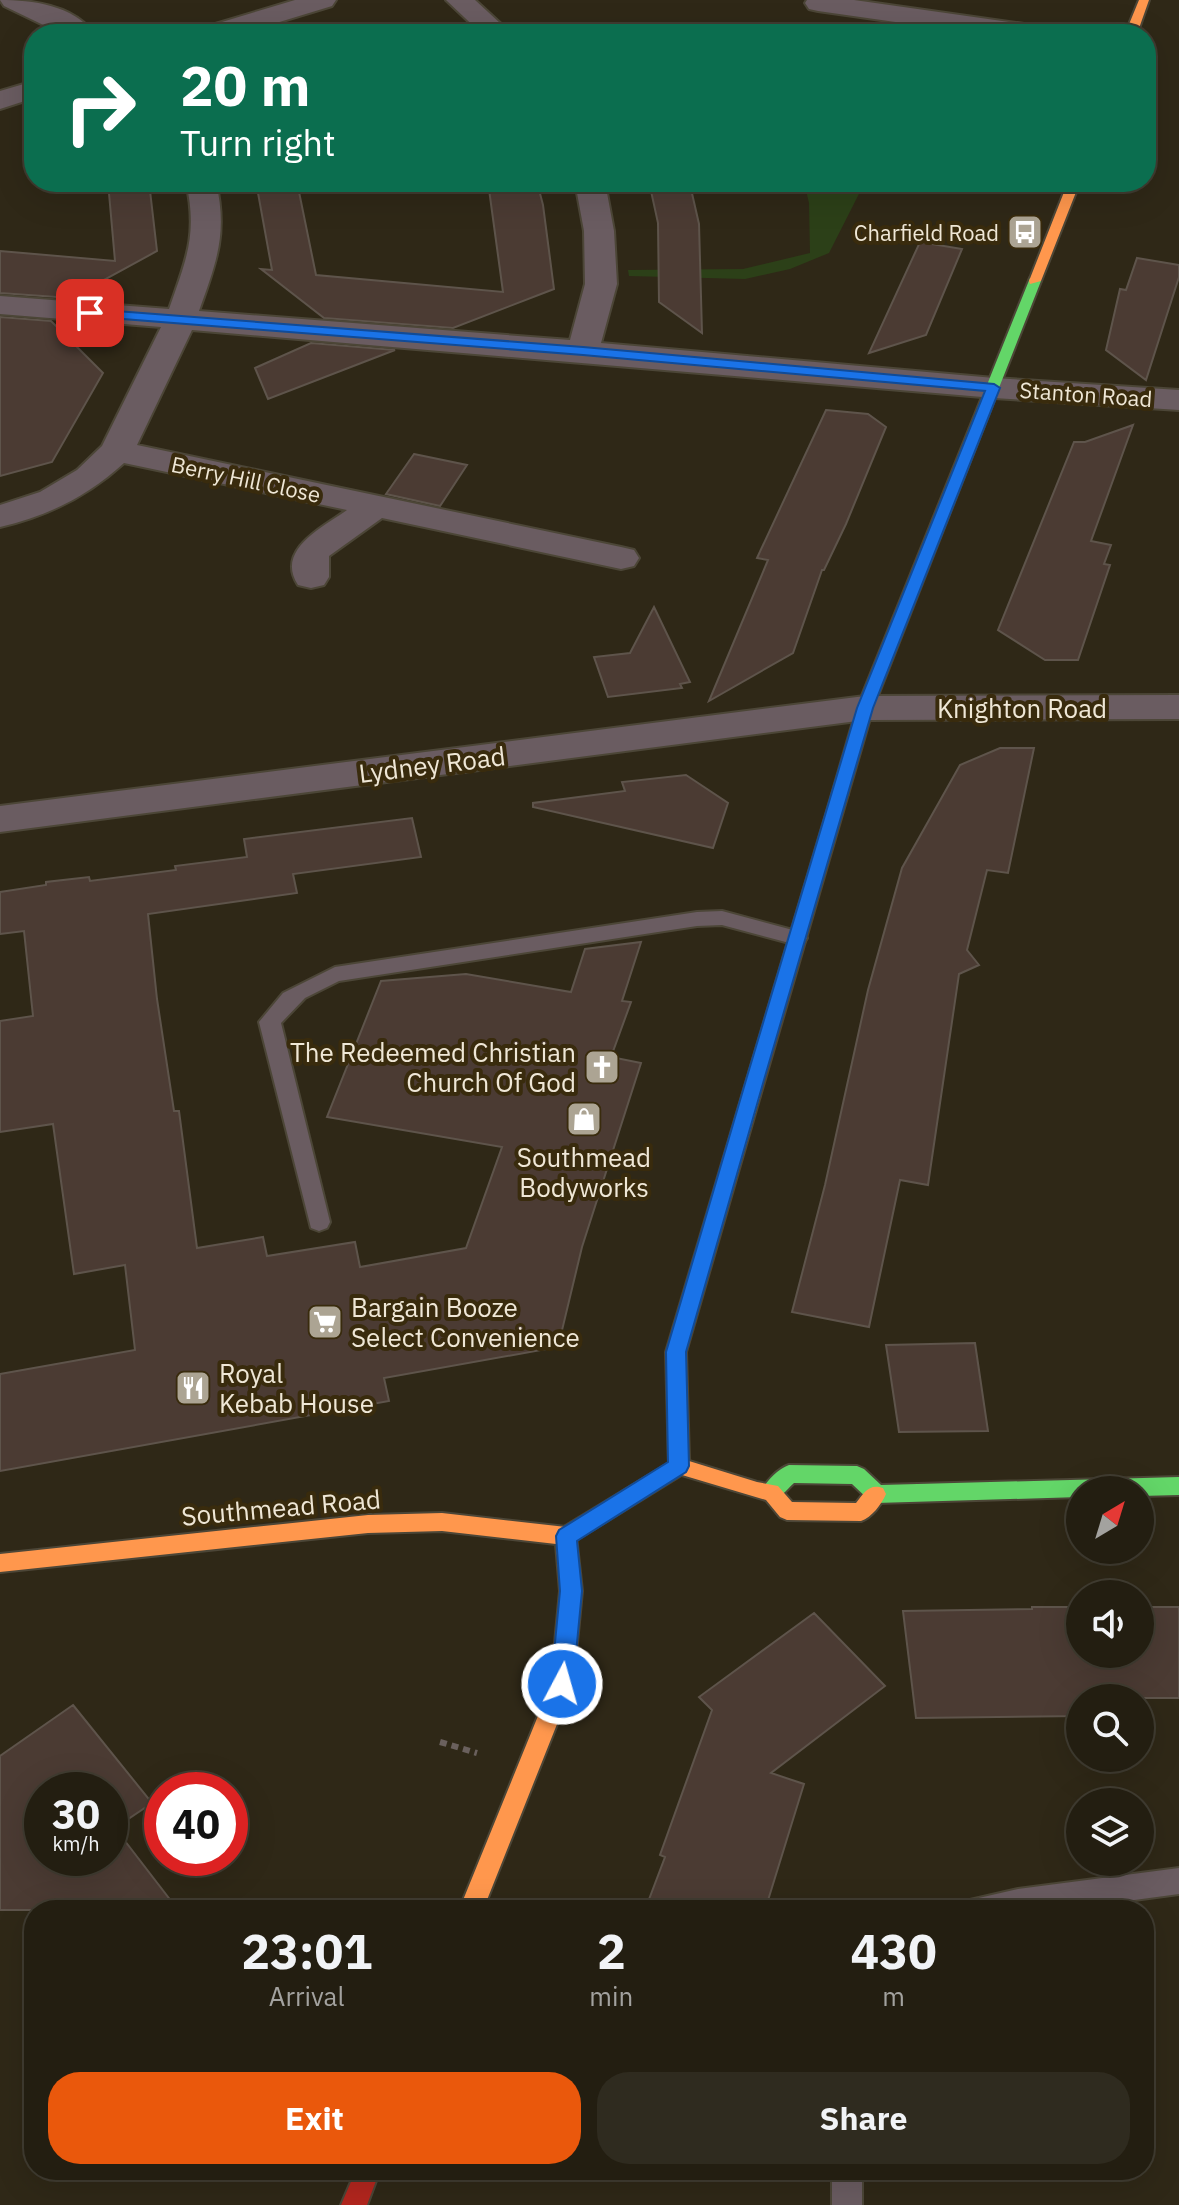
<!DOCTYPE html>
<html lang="en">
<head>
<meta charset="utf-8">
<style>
  :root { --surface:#231e11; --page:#2f2b1f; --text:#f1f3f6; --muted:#a3a29f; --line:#403c31; --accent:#ea580c }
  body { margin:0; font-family:"IBM Plex Sans",sans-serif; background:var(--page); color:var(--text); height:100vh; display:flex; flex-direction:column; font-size:30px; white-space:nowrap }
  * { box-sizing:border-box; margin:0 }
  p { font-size:26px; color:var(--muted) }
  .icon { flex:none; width:44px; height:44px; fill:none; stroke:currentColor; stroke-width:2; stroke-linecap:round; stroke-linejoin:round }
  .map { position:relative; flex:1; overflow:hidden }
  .sheet { position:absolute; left:24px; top:1900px; width:1130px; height:280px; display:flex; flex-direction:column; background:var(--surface); border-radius:32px; box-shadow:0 8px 32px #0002,0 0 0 2px var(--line) }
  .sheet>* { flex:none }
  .top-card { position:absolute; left:24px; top:24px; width:1132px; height:168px; border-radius:32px; box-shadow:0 8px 32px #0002,0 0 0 2px var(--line); background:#0b6e4f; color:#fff; overflow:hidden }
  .needle { width:52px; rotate:38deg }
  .tools { position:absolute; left:1066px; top:1476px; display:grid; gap:16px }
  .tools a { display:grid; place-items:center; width:88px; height:88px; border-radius:50%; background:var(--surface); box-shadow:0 8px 32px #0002,0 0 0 2px var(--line); font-size:40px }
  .speed { position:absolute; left:24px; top:1772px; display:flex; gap:16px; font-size:40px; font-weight:700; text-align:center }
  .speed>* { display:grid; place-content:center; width:104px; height:104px; border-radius:50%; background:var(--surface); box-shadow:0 8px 32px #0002,0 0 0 2px var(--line); line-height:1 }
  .speed small { font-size:20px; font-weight:400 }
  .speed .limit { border:12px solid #d22; background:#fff; color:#111 }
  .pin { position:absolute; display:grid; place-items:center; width:68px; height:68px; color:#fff; margin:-34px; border-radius:16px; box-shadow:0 4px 12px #0006 }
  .me { position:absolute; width:88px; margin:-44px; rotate:6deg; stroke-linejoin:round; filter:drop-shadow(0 0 6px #0008) }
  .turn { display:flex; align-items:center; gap:28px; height:168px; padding:0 24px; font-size:36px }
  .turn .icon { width:104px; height:104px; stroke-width:2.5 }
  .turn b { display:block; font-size:56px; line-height:68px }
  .eta { display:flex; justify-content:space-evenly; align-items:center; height:136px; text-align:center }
  .eta b { font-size:48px; font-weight:700; line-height:56px }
  .primary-button { display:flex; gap:16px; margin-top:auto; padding:16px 24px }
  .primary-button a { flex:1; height:92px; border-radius:32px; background:var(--accent); color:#fff; font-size:32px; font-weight:700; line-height:92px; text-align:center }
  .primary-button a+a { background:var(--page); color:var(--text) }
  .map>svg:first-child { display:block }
</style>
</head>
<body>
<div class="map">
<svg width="1179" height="2205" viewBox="0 0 1179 2205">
  <rect width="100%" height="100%" fill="#2f2817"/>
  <path fill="#2c4018" d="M804,182H865L829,253L790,269L745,279L629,276L628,270L743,269L810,253L809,203Z"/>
  <path fill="#4b3b33" stroke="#5e544b" stroke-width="2" fill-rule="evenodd" d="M108,182H149L157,251L71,298L0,293V251L115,261Z
    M256,182H297L316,275L503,292L488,182H537L543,205L554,289L453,328L324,318L261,269L272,270Z
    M691,189L699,224L702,333L659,302L658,223L651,191Z
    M920,242L962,249L926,335L869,353Z
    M1137,258L1179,265V277L1146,380L1106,350L1120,289L1126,290Z
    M0,317L51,321L103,373L52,462L0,476Z
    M311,343L395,350L268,399L255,368Z
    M826,410L868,414L886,427L846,524L824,570H822L793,653L709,701L768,560L757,558Z
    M1133,425L1091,541L1111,545L1104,564L1110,565L1078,660H1045L998,630L1074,442H1085Z
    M414,454L467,465L440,506L386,494Z
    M654,607L690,682L680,684L682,688L608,697L594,657L630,653Z
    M1000,748H1034L1008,873L987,870L967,950L979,965L959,974L928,1185L900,1180L869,1327L792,1312L825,1185L868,990L902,868L960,765Z
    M686,775L728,803L713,848L533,807V803L625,791L622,782Z
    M412,818L421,857L293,874L297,893L148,914L157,999L174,1111H179L197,1248L263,1237L267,1256L355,1242L360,1267L466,1248L502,1147L327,1117L381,981L466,974L571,992L585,949L641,942L622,1001L631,1002L611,1057L641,1063L582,1247L558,1347L384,1378L389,1401L0,1471V1374L135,1350L125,1265L74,1274L53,1124L0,1132V1021L33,1016L24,931L0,934V892L46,885V882L89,877L90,881L176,870L175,866L247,857L244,839Z
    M975,1343L988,1431L899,1432L886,1345Z
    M1032,1607H1080V1654H1140V1607H1179V1698H1080V1716L916,1718L903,1611L1032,1609Z
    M814,1613L885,1686L771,1773L804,1784L765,1910H645L665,1857L660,1855L712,1710L699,1697Z
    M73,1705L152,1803L115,1828L178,1910H0V1756ZM42,1790H110V1858H42Z"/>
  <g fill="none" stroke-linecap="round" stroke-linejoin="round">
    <defs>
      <path id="lane" d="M722,911L804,933L807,938L804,943L797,945L722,925L697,926L339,981L305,998L281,1023L330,1222L327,1228L319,1231L311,1228L259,1022L283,993L335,967L697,912Z
        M1179,1868V1894L1060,1910H966L970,1900L1018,1889Z
        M832,2170H862V2205H832Z"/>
      <path id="street" d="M0,0C32,0 74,5 94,34H62L4,6Z
        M295,0H336L332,6L240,34H198L202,28Z
        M446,0H475L512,34H482Z
        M807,0H854L1038,26L1048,28L1052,34H980L818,11L809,9L805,3Z
        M34,81V98L0,109V91Z
        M186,182H216C228,234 216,263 199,311L570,340L585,284L584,231L575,182H605L614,231L617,284L601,343L994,378L1179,390V410L994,398L192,330L137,445L621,547L634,550L639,558L634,566L621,569L382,518L329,556V577L324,585L311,588L298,585C275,550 323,527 347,510L124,463C88,496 48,516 0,527V505L40,492L77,470L102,446L161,327L0,314V296L169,309C186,260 198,235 186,182Z
        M1179,695V719L865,720L0,832V806L865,696Z"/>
      <path id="fast" d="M1030,278L1041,281L873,708L848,794L846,798H834L832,794L857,708Z
        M789,1465L857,1466L864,1469L881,1485L1179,1477V1495L1140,1496V1490H1080V1497L876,1503L869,1500L852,1484L794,1483C784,1492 778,1503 764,1498L761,1492C766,1481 778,1469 789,1465Z"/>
      <path id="slow" d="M1139,0H1149L1137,34H1125Z
        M1068,182H1080L1041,281L1030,284L1029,281Z
        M751,1089L760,1096L686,1352L689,1461L757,1482L778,1486L792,1502L856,1503C864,1493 869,1483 883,1488L886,1494C881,1505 872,1517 861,1521L787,1520L780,1517L766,1500L672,1472L669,1466L666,1352L742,1096Z
        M442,1513L566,1527L573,1530L576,1536L582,1591L573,1684L483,1910H459L551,1684L560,1591L556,1544L442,1531L368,1533L0,1572V1554L368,1515Z"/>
      <path id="jam" d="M840,789L848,794L760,1096L751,1103L742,1096L832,794Z
        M679,1457L686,1460L689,1466L686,1472L573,1542L566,1545L559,1542L556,1536L559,1530Z
        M356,2170H380L367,2205H341Z"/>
    </defs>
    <use href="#lane" stroke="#4c4637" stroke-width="4"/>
    <use href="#street" stroke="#4c4637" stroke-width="4"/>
    <use href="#fast" stroke="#4c4637" stroke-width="4"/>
    <use href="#slow" stroke="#4c4637" stroke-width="4"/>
    <use href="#jam" stroke="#4c4637" stroke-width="4"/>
    <path stroke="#6a605d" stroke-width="6" stroke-dasharray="7 5" stroke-linecap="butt" d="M440,1742L477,1753"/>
    <use href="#lane" fill="#6a5c61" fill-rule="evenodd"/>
    <use href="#street" fill="#6a5c61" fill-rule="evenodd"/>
    <use href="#fast" fill="#63d668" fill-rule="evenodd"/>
    <use href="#slow" fill="#ff974d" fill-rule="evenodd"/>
    <use href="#jam" fill="#b3261e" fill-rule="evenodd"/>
  </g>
  <path fill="#1a73e8" stroke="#114b97" stroke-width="2" d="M90,309L583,347L994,384L1000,388L873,708L764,1080L686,1352L689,1466L686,1472L577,1541L582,1591L573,1684L570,1691L562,1694L554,1691L551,1684L560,1591L556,1536L559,1530L668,1462L666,1352L746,1080L857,708L985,391L583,355L85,316V311Z"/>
  <defs>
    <symbol id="bus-square" viewBox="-11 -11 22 22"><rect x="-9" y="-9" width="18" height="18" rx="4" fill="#aca493" stroke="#392b0d"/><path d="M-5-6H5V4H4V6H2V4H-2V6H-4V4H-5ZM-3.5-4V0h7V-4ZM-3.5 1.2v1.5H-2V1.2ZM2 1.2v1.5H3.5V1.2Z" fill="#fff"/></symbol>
    <symbol id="church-square" viewBox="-11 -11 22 22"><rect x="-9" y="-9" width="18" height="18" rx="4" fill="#aca493" stroke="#392b0d"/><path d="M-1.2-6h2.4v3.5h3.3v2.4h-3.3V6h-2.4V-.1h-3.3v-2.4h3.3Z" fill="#fff"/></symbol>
    <symbol id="shop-square" viewBox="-11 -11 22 22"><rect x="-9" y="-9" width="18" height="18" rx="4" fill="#aca493" stroke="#392b0d"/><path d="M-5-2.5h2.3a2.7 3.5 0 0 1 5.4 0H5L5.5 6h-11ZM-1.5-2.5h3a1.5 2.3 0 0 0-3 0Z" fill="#fff"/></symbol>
    <symbol id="supermarket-square" viewBox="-11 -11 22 22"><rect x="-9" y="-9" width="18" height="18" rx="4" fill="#aca493" stroke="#392b0d"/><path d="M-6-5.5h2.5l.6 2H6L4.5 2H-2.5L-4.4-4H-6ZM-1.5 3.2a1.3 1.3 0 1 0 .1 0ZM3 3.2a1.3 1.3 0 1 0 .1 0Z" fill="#fff"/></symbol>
    <symbol id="restaurant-square" viewBox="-11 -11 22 22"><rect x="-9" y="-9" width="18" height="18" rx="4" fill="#aca493" stroke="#392b0d"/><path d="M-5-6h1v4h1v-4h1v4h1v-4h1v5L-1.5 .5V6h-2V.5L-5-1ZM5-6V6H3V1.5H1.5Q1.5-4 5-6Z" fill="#fff"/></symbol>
  </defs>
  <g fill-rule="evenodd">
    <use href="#bus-square" x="1005" y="212" width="40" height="40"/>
    <use href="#church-square" x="582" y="1047" width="40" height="40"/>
    <use href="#shop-square" x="564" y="1099" width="40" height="40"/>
    <use href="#supermarket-square" x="305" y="1302" width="40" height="40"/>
    <use href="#restaurant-square" x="173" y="1368" width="40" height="40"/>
  </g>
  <g text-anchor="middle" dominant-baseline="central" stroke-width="8" stroke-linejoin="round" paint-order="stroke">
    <g font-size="22" fill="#efe7d6" stroke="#392b0d" text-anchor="end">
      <text x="999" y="232">Charfield Road</text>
    </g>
    <g font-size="22" fill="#efe7d6" stroke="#392b0d">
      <text transform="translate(1086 394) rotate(4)">Stanton Road</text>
      <text transform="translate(246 479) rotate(12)">Berry Hill Close</text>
    </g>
    <g font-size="26" fill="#efe7d6" stroke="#392b0d">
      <text x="1022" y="708">Knighton Road</text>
      <text transform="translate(432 764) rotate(-7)">Lydney Road</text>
      <text transform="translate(281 1507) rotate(-5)">Southmead Road</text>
    </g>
    <g font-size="26" fill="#efe7d6" stroke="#392b0d" text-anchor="start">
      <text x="576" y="1052" text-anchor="end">The Redeemed Christian<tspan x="576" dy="30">Church Of God</tspan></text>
      <text x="584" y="1157" text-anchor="middle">Southmead<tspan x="584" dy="30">Bodyworks</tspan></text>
      <text x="351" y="1307">Bargain Booze<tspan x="351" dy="30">Select Convenience</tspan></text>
      <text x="219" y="1373">Royal<tspan x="219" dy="30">Kebab House</tspan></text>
    </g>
  </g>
</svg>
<div class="tools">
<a><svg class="needle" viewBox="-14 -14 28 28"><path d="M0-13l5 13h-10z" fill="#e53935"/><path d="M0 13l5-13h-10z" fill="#a3a29f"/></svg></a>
<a><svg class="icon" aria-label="sound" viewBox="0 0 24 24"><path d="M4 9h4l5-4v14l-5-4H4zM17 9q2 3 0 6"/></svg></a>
<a><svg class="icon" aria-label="search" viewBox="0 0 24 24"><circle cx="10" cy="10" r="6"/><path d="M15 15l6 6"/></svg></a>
<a><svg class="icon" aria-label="layers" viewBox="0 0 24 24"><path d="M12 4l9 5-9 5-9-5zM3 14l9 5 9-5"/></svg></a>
</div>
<div class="speed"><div>30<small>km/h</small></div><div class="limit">40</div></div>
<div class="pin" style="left:90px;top:313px;background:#d93025"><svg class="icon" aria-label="arrive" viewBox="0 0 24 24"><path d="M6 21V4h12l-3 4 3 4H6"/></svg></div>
<svg class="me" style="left:562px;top:1684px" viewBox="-20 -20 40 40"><circle r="17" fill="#1a73e8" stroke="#fff" stroke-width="3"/><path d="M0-11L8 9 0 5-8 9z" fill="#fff"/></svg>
<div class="top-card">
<div class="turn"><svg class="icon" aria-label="right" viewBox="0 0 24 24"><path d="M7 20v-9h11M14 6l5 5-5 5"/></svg><div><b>20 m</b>Turn right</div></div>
</div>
<section class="sheet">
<div class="eta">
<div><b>23:01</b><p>Arrival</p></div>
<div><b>2</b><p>min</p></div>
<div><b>430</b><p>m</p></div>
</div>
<div class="primary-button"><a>Exit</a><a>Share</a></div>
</section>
</div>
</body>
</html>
